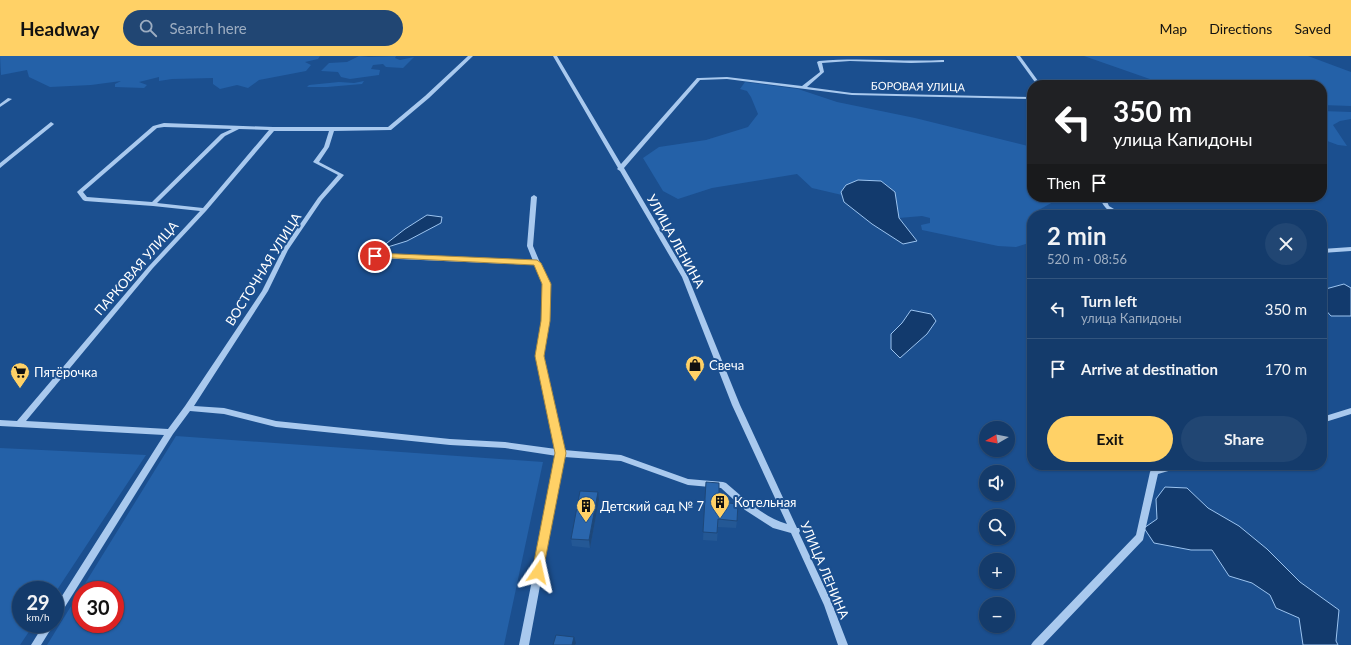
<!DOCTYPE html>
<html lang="en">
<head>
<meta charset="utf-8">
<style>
  :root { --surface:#143b6b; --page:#214673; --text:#f1f3f6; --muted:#9dadc1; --line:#33557e; --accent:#ffd166 }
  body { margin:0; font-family:Lato,sans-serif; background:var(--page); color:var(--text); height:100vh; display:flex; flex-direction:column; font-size:15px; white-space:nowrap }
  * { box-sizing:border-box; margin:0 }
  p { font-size:13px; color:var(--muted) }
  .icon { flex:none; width:22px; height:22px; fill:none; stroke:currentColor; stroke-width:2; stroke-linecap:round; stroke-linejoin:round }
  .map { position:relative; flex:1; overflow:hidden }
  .side { position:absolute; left:1027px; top:154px; width:300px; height:260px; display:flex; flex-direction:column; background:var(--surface); border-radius:16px; box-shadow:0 1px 3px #0004,0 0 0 1px var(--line) }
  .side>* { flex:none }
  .banner { position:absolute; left:1027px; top:24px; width:300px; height:122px; border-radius:16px; box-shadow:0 1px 3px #0004,0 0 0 1px var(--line); background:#202124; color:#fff; overflow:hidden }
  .needle { width:26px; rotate:261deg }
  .buttons { position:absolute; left:979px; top:365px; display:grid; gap:8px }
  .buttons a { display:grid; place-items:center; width:36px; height:36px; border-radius:50%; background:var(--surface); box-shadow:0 1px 3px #0004,0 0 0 1px var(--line); font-size:20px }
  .speed { position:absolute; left:12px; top:525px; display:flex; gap:8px; font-size:20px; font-weight:700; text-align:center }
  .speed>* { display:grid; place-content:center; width:52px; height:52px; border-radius:50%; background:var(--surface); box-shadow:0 1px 3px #0004,0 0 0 1px var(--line); line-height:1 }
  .speed small { font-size:10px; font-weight:400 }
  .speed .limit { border:6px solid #d22; background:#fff; color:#111 }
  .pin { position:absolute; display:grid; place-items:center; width:34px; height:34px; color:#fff; margin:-17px; border:2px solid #fff; border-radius:50%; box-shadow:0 1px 4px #0007 }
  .me { position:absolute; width:44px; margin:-22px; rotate:11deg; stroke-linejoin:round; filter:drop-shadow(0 0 3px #0008) }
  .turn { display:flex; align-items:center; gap:14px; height:84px; padding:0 20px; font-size:18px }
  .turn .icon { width:52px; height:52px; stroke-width:2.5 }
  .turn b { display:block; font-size:28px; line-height:34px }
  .then { display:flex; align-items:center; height:38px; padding:0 20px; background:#0003; gap:8px; font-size:15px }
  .round { display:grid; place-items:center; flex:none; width:42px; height:42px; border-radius:21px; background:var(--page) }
  .head { display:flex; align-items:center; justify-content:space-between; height:68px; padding:0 20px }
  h1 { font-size:24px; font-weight:700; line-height:30px }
  .primary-button { display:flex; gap:8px; margin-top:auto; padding:8px 20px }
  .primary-button a { flex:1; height:46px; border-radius:24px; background:var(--accent); color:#111; font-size:16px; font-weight:700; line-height:46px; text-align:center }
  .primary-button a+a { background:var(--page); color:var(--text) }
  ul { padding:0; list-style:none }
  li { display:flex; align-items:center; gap:12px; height:60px; padding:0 20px; border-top:1px solid var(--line) }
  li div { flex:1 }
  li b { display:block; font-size:15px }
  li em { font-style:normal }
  header { display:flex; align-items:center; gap:24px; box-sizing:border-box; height:56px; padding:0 20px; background:var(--accent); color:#111 }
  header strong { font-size:19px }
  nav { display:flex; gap:22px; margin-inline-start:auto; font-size:14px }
  .search { width:280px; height:36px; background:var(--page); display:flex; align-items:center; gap:10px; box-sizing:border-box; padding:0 14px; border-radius:22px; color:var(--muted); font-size:15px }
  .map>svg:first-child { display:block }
</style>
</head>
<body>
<header>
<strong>Headway</strong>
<div class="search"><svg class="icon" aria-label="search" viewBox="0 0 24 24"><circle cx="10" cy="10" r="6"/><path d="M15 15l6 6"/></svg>Search here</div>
<nav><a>Map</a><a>Directions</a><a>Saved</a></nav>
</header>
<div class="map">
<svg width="1351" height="589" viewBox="0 0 1351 589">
  <rect width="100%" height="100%" fill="#1b4f8f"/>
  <path fill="#2461a8" d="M0,0H320L318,3L305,6L311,9L306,15L259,24L248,32L237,29L220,33L213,28V22L172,23L159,25V21L139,26L147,29L144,32L115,31V28L121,25L91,29L50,31L29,21L27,14L1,19Z
    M359,0L369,1L396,0L395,2L400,4L414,1L403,12L386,11L383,8L373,9L371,13L380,14L379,19L350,23L341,21L338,16L321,15L329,7L347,6Z
    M1084,0H1308L1351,16V50L1322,49V29H1167Z
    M364,25L362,28L327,31H307L309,29L339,26L354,27Z
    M745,26L798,33L837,46L915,62L1032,91V141H1062L1035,156L1028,165L1032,169V186L1016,191L998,190L922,174L921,169L930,167V162L922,160L899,162L895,136H841L842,139L812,132L797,118L712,132L678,143L663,135L643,102L659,91L706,84L748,71L758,58L751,41L747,35L740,33Z
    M1322,55L1351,56V63L1340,65L1333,69L1347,90L1338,89L1322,83Z
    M176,380L543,406L504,589H47L81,534V568H115V534H81Z
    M0,392L146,399L55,537V534H21V568H34L20,589H0Z"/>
  <path fill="#123a6d" stroke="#9cc4f0" d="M858,124L881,125L895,136L899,162L917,185L903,188L872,168L844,146L841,136L846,129Z
    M427,159L442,161L441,167L407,185L378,194L405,173Z
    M1344,228L1351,232V260H1331L1322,250V234Z
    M911,254L931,258L936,265L927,278L900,302L891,293V278L902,267Z
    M1165,431L1187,432L1208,452L1239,470L1267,493L1300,526L1339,554L1336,585L1338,589H1303L1299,562L1276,552L1270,539L1252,527L1229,520L1212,494H1191L1154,487L1144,472L1157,463L1156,443Z"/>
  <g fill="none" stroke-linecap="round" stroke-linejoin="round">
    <path fill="#a9c9ee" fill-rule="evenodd" d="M468,0H473L429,42L391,74L334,75L329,91L319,106L344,119L322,144L288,194L268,235L194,350L224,352L276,365L450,383L505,386L556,393L536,300L542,265L543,228L535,209L376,202L367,207L364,205L375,198L533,205L527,190L531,141L534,139L537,141L533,190L549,228L548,265L544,300L564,394L621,399L688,423L723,426L726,427C744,442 763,461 787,468L732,349L682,221L620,115L617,113L618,112L553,0H557L621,108L697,22H699L727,21L802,30L820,16L817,6L819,5C860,1 901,6 942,4H944V6L911,7L850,5L822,7L824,16L807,31L852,37L1032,41V43L852,39L727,23L700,24L624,112L688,221L740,349L797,472H799L800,475L799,477L831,545L848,589H838L824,549L791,477L773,472L745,454L721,432L688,429L621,405L564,401L529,589H519L557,400L505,392L450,389L276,371L224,358L190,355L173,378L58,562L55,564V551L164,379L0,370V364L17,365L149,210L200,155L153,150L85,145L83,144L77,136L78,135L153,70L164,67L273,71H388L425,40ZM164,71L232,73L221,78L152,146L87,141L83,136L157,72ZM239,73L269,74L203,152L157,147L225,80ZM274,75H329L324,91L313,106L338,119L318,142L283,193L262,235L185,350L168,373L26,365L153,212L206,155Z
      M1016,0H1020L1041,29H1037Z
      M8,42L12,43L0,51V48Z
      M51,66L54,68L53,69L0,112V107Z
      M1099,141H1105L1109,150L1124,159C1110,159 1105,153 1099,141Z
      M1351,191V195L1322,197V193Z
      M1351,352V358L1322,367V361Z
      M1167,409H1183L1182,411L1158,418L1143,484L1043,589H1031L1033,586L1136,479L1150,416L1151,414Z
      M44,568H54L41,589H31Z"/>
  </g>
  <path fill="#245895" d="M706,426L719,446L737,465L736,472L718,471L717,485L703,484Z
    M599,444L590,492L572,490L571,483Z"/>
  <path fill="#1d4779" d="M598,436L599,444L590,492L589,484Z
    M574,581L576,587L575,589H572Z"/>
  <path fill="#2a66ad" stroke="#1d4779" d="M706,426L719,427V446L738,448L737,465L718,463L717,477L703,476Z
    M580,435L598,436L589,484L571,483Z
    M556,579L574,581L572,589H553Z"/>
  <path fill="#ffd166" stroke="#a68842" d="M375,197L537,204L541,207L551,228L550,265L544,300L566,397L542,520L538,521L534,520L532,516L555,397L535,300L541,265L542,228L534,209L373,201V198Z"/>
  <defs>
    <symbol id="shop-pin" viewBox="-11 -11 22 30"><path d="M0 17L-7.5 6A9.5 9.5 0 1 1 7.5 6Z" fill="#ffd166" stroke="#1b4f8f"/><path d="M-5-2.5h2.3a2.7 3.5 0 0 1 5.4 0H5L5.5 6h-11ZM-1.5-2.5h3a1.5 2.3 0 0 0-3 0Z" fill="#111"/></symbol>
    <symbol id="supermarket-pin" viewBox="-11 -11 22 30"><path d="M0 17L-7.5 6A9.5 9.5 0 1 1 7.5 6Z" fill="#ffd166" stroke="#1b4f8f"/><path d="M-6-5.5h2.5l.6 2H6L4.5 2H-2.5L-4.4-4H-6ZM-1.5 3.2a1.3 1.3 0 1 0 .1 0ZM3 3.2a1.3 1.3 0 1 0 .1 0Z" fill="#111"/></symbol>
    <symbol id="building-pin" viewBox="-11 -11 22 30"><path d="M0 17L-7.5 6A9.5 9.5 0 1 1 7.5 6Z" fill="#ffd166" stroke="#1b4f8f"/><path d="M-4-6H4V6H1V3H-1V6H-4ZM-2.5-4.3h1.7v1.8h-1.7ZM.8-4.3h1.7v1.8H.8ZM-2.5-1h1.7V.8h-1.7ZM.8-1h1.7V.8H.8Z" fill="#111"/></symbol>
  </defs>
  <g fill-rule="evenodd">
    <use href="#shop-pin" x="684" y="298" width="22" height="30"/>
    <use href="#supermarket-pin" x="9" y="305" width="22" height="30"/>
    <use href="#building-pin" x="709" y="435" width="22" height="30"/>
    <use href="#building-pin" x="575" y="439" width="22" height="30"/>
  </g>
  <g text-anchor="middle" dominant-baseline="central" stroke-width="4" stroke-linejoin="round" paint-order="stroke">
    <g font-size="11" fill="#fff" stroke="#1b4f8f">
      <text transform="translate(918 30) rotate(1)">БОРОВАЯ УЛИЦА</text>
    </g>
    <g font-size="13" fill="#fff" stroke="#1b4f8f">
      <text transform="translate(676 185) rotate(61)">УЛИЦА ЛЕНИНА</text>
      <text transform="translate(136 212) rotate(-49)">ПАРКОВАЯ УЛИЦА</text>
      <text transform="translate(263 213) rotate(-58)">ВОСТОЧНАЯ УЛИЦА</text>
      <text transform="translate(825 514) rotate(67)">УЛИЦА ЛЕНИНА</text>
    </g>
    <g font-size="13" fill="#fff" stroke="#1b4f8f" text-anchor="start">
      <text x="709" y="309">Свеча</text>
      <text x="34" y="316">Пятёрочка</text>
      <text x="734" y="446">Котельная</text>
      <text x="600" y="450">Детский сад № 7</text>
    </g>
  </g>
</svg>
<div class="buttons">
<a><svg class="needle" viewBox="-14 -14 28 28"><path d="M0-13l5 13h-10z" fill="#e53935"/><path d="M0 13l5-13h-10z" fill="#9dadc1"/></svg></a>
<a><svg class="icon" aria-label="sound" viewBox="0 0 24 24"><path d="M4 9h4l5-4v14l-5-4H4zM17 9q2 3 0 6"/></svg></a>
<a><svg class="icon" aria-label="search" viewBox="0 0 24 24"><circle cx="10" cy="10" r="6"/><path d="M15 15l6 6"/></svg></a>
<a>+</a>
<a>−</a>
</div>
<div class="speed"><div>29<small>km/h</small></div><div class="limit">30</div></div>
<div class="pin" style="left:375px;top:200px;background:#d93025"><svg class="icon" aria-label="arrive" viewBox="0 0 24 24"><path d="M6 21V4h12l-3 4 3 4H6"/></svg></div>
<svg class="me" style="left:538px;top:516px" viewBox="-20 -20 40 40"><path d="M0-17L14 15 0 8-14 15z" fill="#ffd166" stroke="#fff" stroke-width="4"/></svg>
<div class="banner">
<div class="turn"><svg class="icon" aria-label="left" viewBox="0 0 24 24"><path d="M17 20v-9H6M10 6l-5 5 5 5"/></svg><div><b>350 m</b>улица Капидоны</div></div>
<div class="then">Then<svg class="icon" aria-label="arrive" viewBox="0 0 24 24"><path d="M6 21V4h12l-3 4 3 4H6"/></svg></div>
</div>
<section class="side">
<div class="head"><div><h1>2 min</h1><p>520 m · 08:56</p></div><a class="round"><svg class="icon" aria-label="close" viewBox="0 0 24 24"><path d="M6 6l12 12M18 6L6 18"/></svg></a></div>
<ul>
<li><svg class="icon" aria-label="left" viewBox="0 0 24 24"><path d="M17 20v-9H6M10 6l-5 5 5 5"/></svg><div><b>Turn left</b><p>улица Капидоны</p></div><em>350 m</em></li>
<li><svg class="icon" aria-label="arrive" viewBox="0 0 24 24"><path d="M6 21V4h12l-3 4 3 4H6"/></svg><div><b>Arrive at destination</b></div><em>170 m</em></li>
</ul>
<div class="primary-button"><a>Exit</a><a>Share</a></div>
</section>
</div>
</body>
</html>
